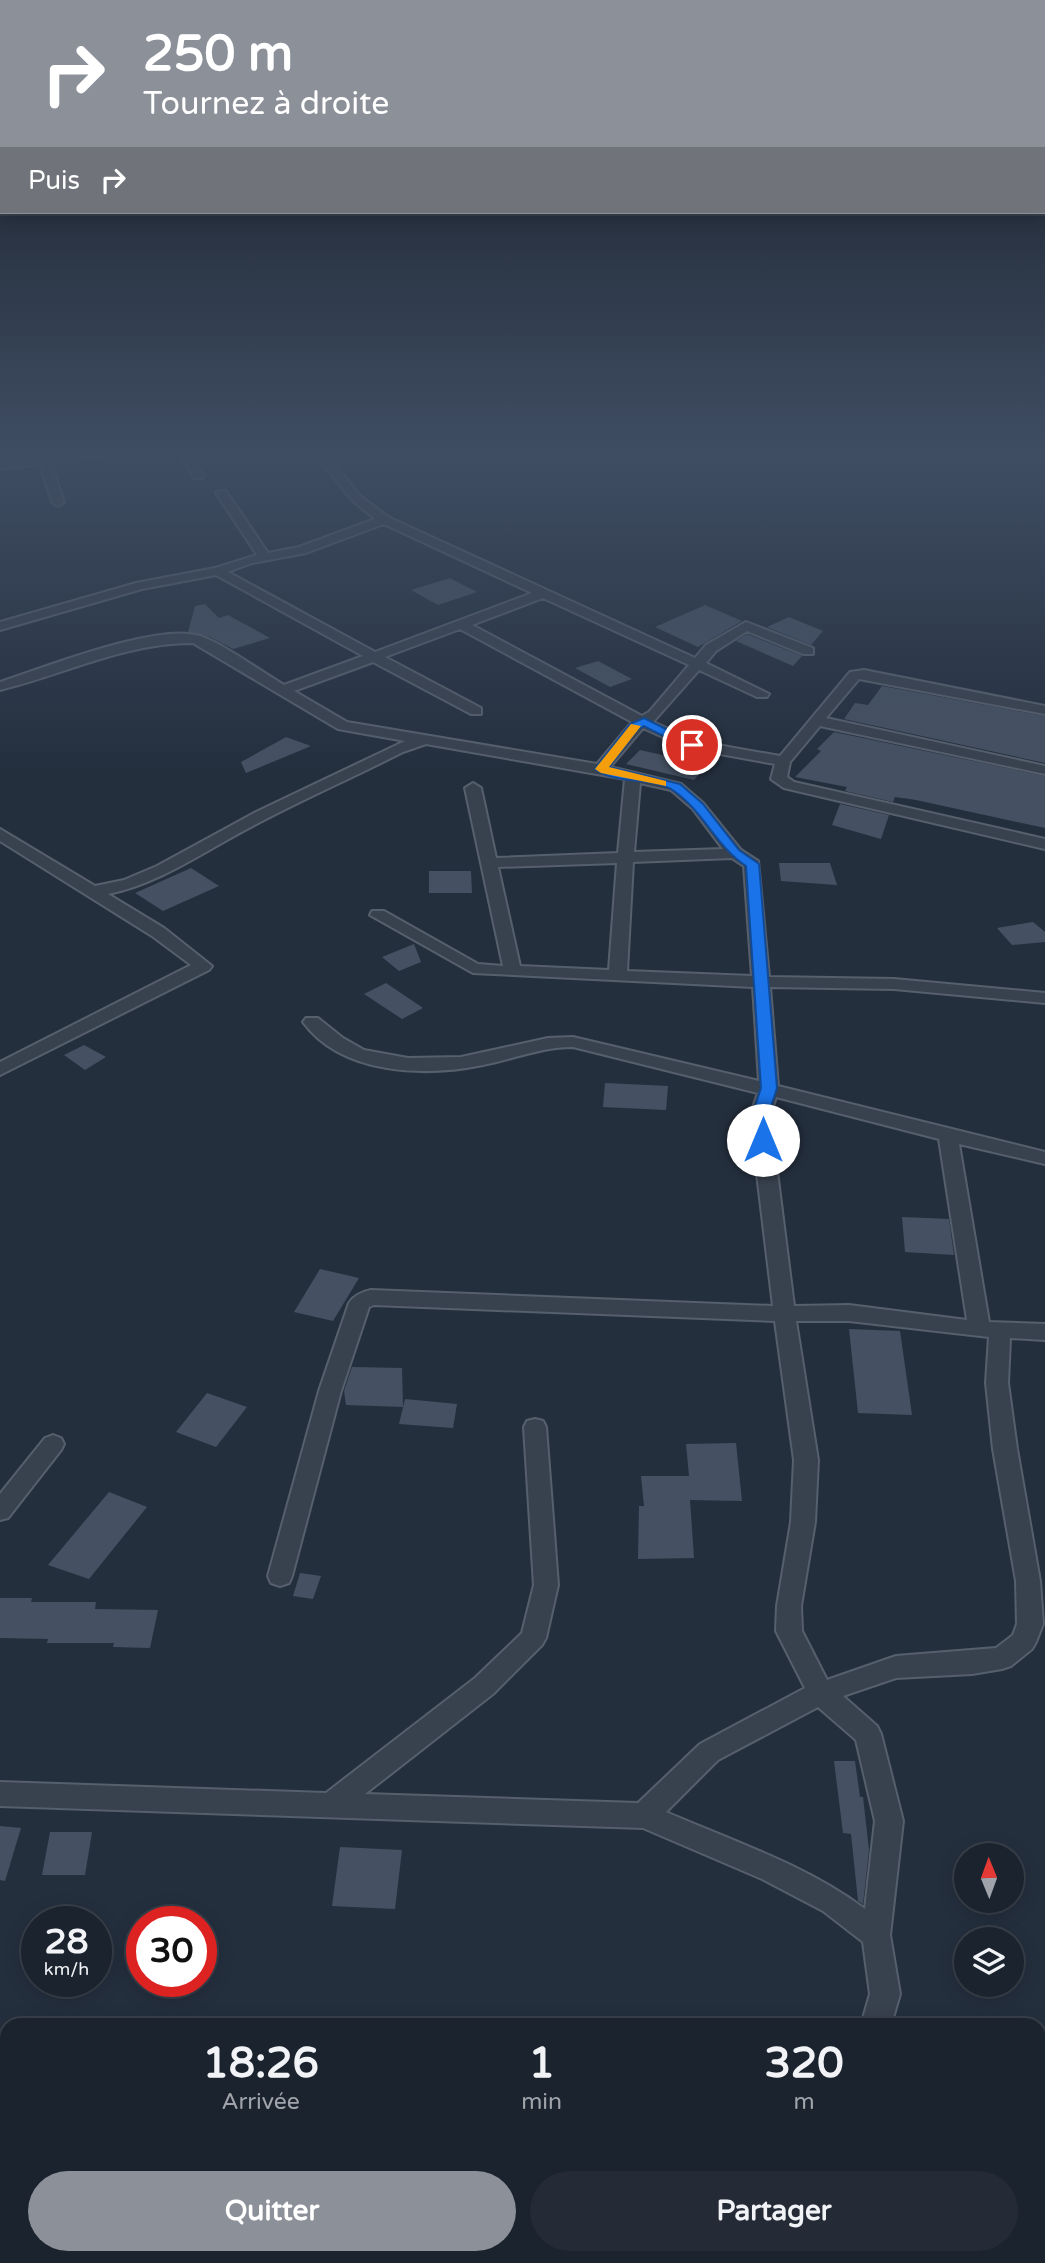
<!DOCTYPE html>
<html lang="fr">
<head>
<meta charset="utf-8">
<style>
  :root { --surface:#1b232e; --page:#242b36; --text:#f1f3f6; --muted:#a0a4aa; --line:#39404a; --accent:#8c9099 }
  body { margin:0; font-family:"Varela Round",sans-serif; background:var(--page); color:var(--text); height:100vh; display:flex; flex-direction:column; font-size:26px; white-space:nowrap }
  * { box-sizing:border-box; margin:0 }
  p { font-size:23px; color:var(--muted) }
  .icon { flex:none; width:38px; height:38px; fill:none; stroke:currentColor; stroke-width:2; stroke-linecap:round; stroke-linejoin:round }
  .map { position:relative; flex:1; overflow:hidden }
  .sheet { position:absolute; left:0px; top:2018px; width:1046px; height:247px; display:flex; flex-direction:column; background:var(--surface); border-radius:21px 21px 0 0; box-shadow:0 4px 18px #0003,0 0 0 2px var(--line) }
  .sheet>* { flex:none }
  .banner { position:absolute; left:0px; top:0px; width:1046px; height:214px; box-shadow:0 4px 18px #0003,0 0 0 2px var(--line); background:#8c9099; color:#fff; overflow:hidden }
  .needle { width:46px; rotate:359deg }
  .fabs { position:absolute; left:954px; top:1843px; display:grid; gap:14px }
  .fabs a { display:grid; place-items:center; width:70px; height:70px; border-radius:50%; background:var(--surface); box-shadow:0 4px 18px #0003,0 0 0 2px var(--line); font-size:35px }
  .speed { position:absolute; left:21px; top:1906px; display:flex; gap:14px; font-size:35px; font-weight:700; text-align:center }
  .speed>* { display:grid; place-content:center; width:91px; height:91px; border-radius:50%; background:var(--surface); box-shadow:0 4px 18px #0003,0 0 0 2px var(--line); line-height:1 }
  .speed small { font-size:18px; font-weight:400 }
  .speed .limit { border:10px solid #d22; background:#fff; color:#111 }
  .pin { position:absolute; display:grid; place-items:center; width:60px; height:60px; color:#fff; margin:-30px; border:4px solid #fff; border-radius:50%; box-shadow:0 2px 7px #0007 }
  .me { position:absolute; width:77px; margin:-38px; rotate:0deg; stroke-linejoin:round; filter:drop-shadow(0 0 5px #0008) }
  .turn { display:flex; align-items:center; gap:24px; height:147px; padding:0 28px; font-size:32px }
  .turn .icon { width:91px; height:91px; stroke-width:2.5 }
  .turn b { display:block; font-size:49px; line-height:60px }
  .then { display:flex; align-items:center; height:66px; padding:0 28px; background:#0003; gap:14px; font-size:26px }
  .eta { display:flex; justify-content:space-evenly; align-items:center; height:119px; text-align:center }
  .eta b { font-size:42px; font-weight:800; line-height:49px }
  .button { display:flex; gap:14px; margin-top:auto; padding:14px 28px }
  .button a { flex:1; height:80px; border-radius:42px; background:var(--accent); color:#fff; font-size:28px; font-weight:800; line-height:80px; text-align:center }
  .button a+a { background:var(--page); color:var(--text) }
  .map>svg:first-child { display:block }
</style>
</head>
<body>
<div class="map">
<svg width="1045" height="2263" viewBox="0 0 1045 2263">
  <rect width="100%" height="100%" fill="#242f3e"/>
  <path fill="#455162" d="M450,578L477,592L438,605L411,590Z
    M205,604L219,618L228,615L270,638L233,649L210,637L188,632L195,606Z
    M705,605L742,621L698,647L655,627Z
    M789,617L823,631L811,645L767,627Z
    M747,634L802,656L793,666L736,641Z
    M598,661L632,679L610,687L575,668Z
    M882,686L1045,716V763L844,719L855,703L868,705Z
    M834,732L1045,776V828L916,800L895,797L893,802L845,791L847,787L795,777L821,751L817,749Z
    M286,737L311,746L246,773L241,762Z
    M640,750L707,765L694,780L626,764Z
    M840,804L889,815L881,839L832,825Z
    M779,863H830L837,885L781,881Z
    M191,868L219,886L163,911L135,893Z
    M429,871H471L472,893H429Z
    M1033,922L1045,932V942L1012,945L997,928Z
    M414,944L421,962L399,971L382,957Z
    M386,983L423,1008L402,1019L364,994Z
    M84,1045L106,1057L85,1070L64,1055Z
    M605,1083L668,1086L666,1110L603,1107Z
    M902,1217L949,1219L954,1255L905,1252Z
    M320,1269L359,1278L333,1321L294,1312Z
    M849,1329L900,1331L912,1415L858,1413Z
    M352,1367L402,1368L403,1407L346,1405L344,1391Z
    M207,1393L247,1407L216,1447L176,1432Z
    M405,1399L457,1404L453,1428L399,1424Z
    M736,1443L742,1501L690,1500L694,1558L638,1559L639,1506H644L641,1476H689L686,1444Z
    M109,1492L147,1507L89,1579L48,1565Z
    M300,1573L321,1576L313,1599L293,1596Z
    M0,1598H32L31,1602H96L95,1609L158,1610L150,1648L113,1647L114,1643H47L48,1639L0,1638Z
    M834,1761H855L860,1797H863L869,1850L863,1904L858,1901L851,1834L843,1833Z
    M0,1826L21,1828L5,1881L0,1880Z
    M50,1832H92L85,1875H42Z
    M340,1847L402,1850L395,1909L332,1906Z"/>
  <g fill="none" stroke-linecap="round" stroke-linejoin="round">
    <defs>
      <path id="street" d="M77,453H105L99,456L51,463L64,502L58,506L52,502L40,464L0,469V463Z
        M180,453H190L204,476L202,478H194Z
        M314,453H326L359,495L388,517L695,658L706,645L746,622L813,648V654H803L747,631L716,651L706,663L769,694L767,697H757L699,670L653,722L695,741L780,756L850,672L864,670L1045,706V714L859,679L826,718L1045,766V774L820,726L790,762L787,777L794,782L1045,839V849L784,788L771,779L775,764L687,748L643,728L610,767L681,784L703,803L741,850L758,861L769,977L894,979L1045,993V1003L894,989L770,987L778,1086L1045,1152V1164L959,1144L989,1322L1045,1324V1340L1010,1338L1008,1383L1017,1449L1040,1581L1043,1624L1036,1642L1032,1649L1011,1666L1002,1669L972,1674L896,1678L843,1696L877,1726L881,1734L903,1821L890,1935L900,1994L891,2025H861L870,1994L863,1942L823,1911L762,1879L643,1828L0,1806V1782L326,1793L475,1678L522,1633L534,1585L524,1427L527,1421L535,1419L543,1421L546,1427L558,1585L546,1638L542,1645L493,1694L365,1794L638,1803L700,1744L805,1688L776,1631L777,1606L791,1522L794,1460L775,1321L374,1305L369,1307L341,1391L292,1576L289,1583L280,1586L271,1583L268,1576L319,1391L349,1303C354,1295 362,1292 371,1290L773,1306L750,1116L758,1093L573,1047C541,1047 514,1059 483,1065C425,1077 342,1075 303,1022L306,1018H318L343,1038L364,1050L408,1058L461,1057L548,1038L573,1037L759,1081L753,987L473,973L370,915L372,911H384L478,964L503,966L465,788L473,783L481,788L496,858L618,853L625,779L426,744L403,752C352,778 299,801 249,828C203,852 159,884 108,894L164,928L212,966L209,970L0,1075V1062L191,965L152,936L0,841V829L95,886L124,880L157,866L256,812L405,741L338,729L193,643C124,643 66,674 0,690V682C43,668 159,622 200,636C222,643 262,672 284,685L363,656L216,575L142,589L0,630V622L136,583L215,568L257,555L216,493L218,491H226L268,553L299,547L375,519L351,499ZM384,524L532,593L375,652L228,572L252,563L306,553ZM543,598L689,665L649,712L642,716L472,625ZM460,629L632,722L597,764L347,722L294,691L373,662L471,714H481V708L385,657ZM640,783L671,790L693,809L723,849L634,852ZM732,858L744,866L752,976L627,971L633,862ZM617,863L609,970L520,966L498,867ZM776,1097L939,1139L967,1320L849,1305L794,1306L770,1116ZM796,1321H849L989,1337L986,1383L993,1449L1016,1581L1017,1624L1013,1635L996,1648L896,1656L827,1680L802,1631L801,1606L815,1522L818,1460ZM818,1707L856,1740L875,1821L865,1909C806,1865 733,1841 666,1812L718,1760Z
        M53,1435L61,1438L64,1444L61,1450L8,1518L0,1520V1494L45,1438Z
        M793,2258H825L823,2263H791Z"/>
    </defs>
    <use href="#street" stroke="#565f6c" stroke-width="4"/>
    <use href="#street" fill="#38414e" fill-rule="evenodd"/>
  </g>
  <linearGradient id="sky" x2="0" y2="1"><stop stop-color="#141a22"/><stop offset="0.59" stop-color="#3f4d63"/><stop offset="1" stop-color="#3f4d63" stop-opacity="0"/></linearGradient>
  <rect width="1045" height="769" fill="url(#sky)"/>
  <path fill="#1a73e8" stroke="#114b97" stroke-width="2" d="M644,718L698,745L687,748L644,726L638,729L609,767L680,784L703,804L739,850L759,864L777,1088L768,1116L771,1140L768,1144L763,1146L755,1140L752,1116L761,1088L746,866C716,846 703,811 674,791C652,776 615,785 595,769L630,724Z"/>
  <path fill="#f59e0b" d="M631,724L641,726L609,767L666,781V786L601,773L595,769Z"/>
</svg>
<div class="fabs">
<a><svg class="needle" viewBox="-14 -14 28 28"><path d="M0-13l5 13h-10z" fill="#e53935"/><path d="M0 13l5-13h-10z" fill="#a0a4aa"/></svg></a>
<a><svg class="icon" aria-label="layers" viewBox="0 0 24 24"><path d="M12 4l9 5-9 5-9-5zM3 14l9 5 9-5"/></svg></a>
</div>
<div class="speed"><div>28<small>km/h</small></div><div class="limit">30</div></div>
<div class="pin" style="left:692px;top:745px;background:#d93025"><svg class="icon" aria-label="arrive" viewBox="0 0 24 24"><path d="M6 21V4h12l-3 4 3 4H6"/></svg></div>
<svg class="me" style="left:763px;top:1140px" viewBox="-20 -20 40 40"><circle r="19" fill="#fff"/><path d="M0-13L10 11 0 6-10 11z" fill="#1a73e8"/></svg>
<div class="banner">
<div class="turn"><svg class="icon" aria-label="right" viewBox="0 0 24 24"><path d="M7 20v-9h11M14 6l5 5-5 5"/></svg><div><b>250 m</b>Tournez à droite</div></div>
<div class="then">Puis<svg class="icon" aria-label="right" viewBox="0 0 24 24"><path d="M7 20v-9h11M14 6l5 5-5 5"/></svg></div>
</div>
<section class="sheet">
<div class="eta">
<div><b>18:26</b><p>Arrivée</p></div>
<div><b>1</b><p>min</p></div>
<div><b>320</b><p>m</p></div>
</div>
<div class="button"><a>Quitter</a><a>Partager</a></div>
</section>
</div>
</body>
</html>
